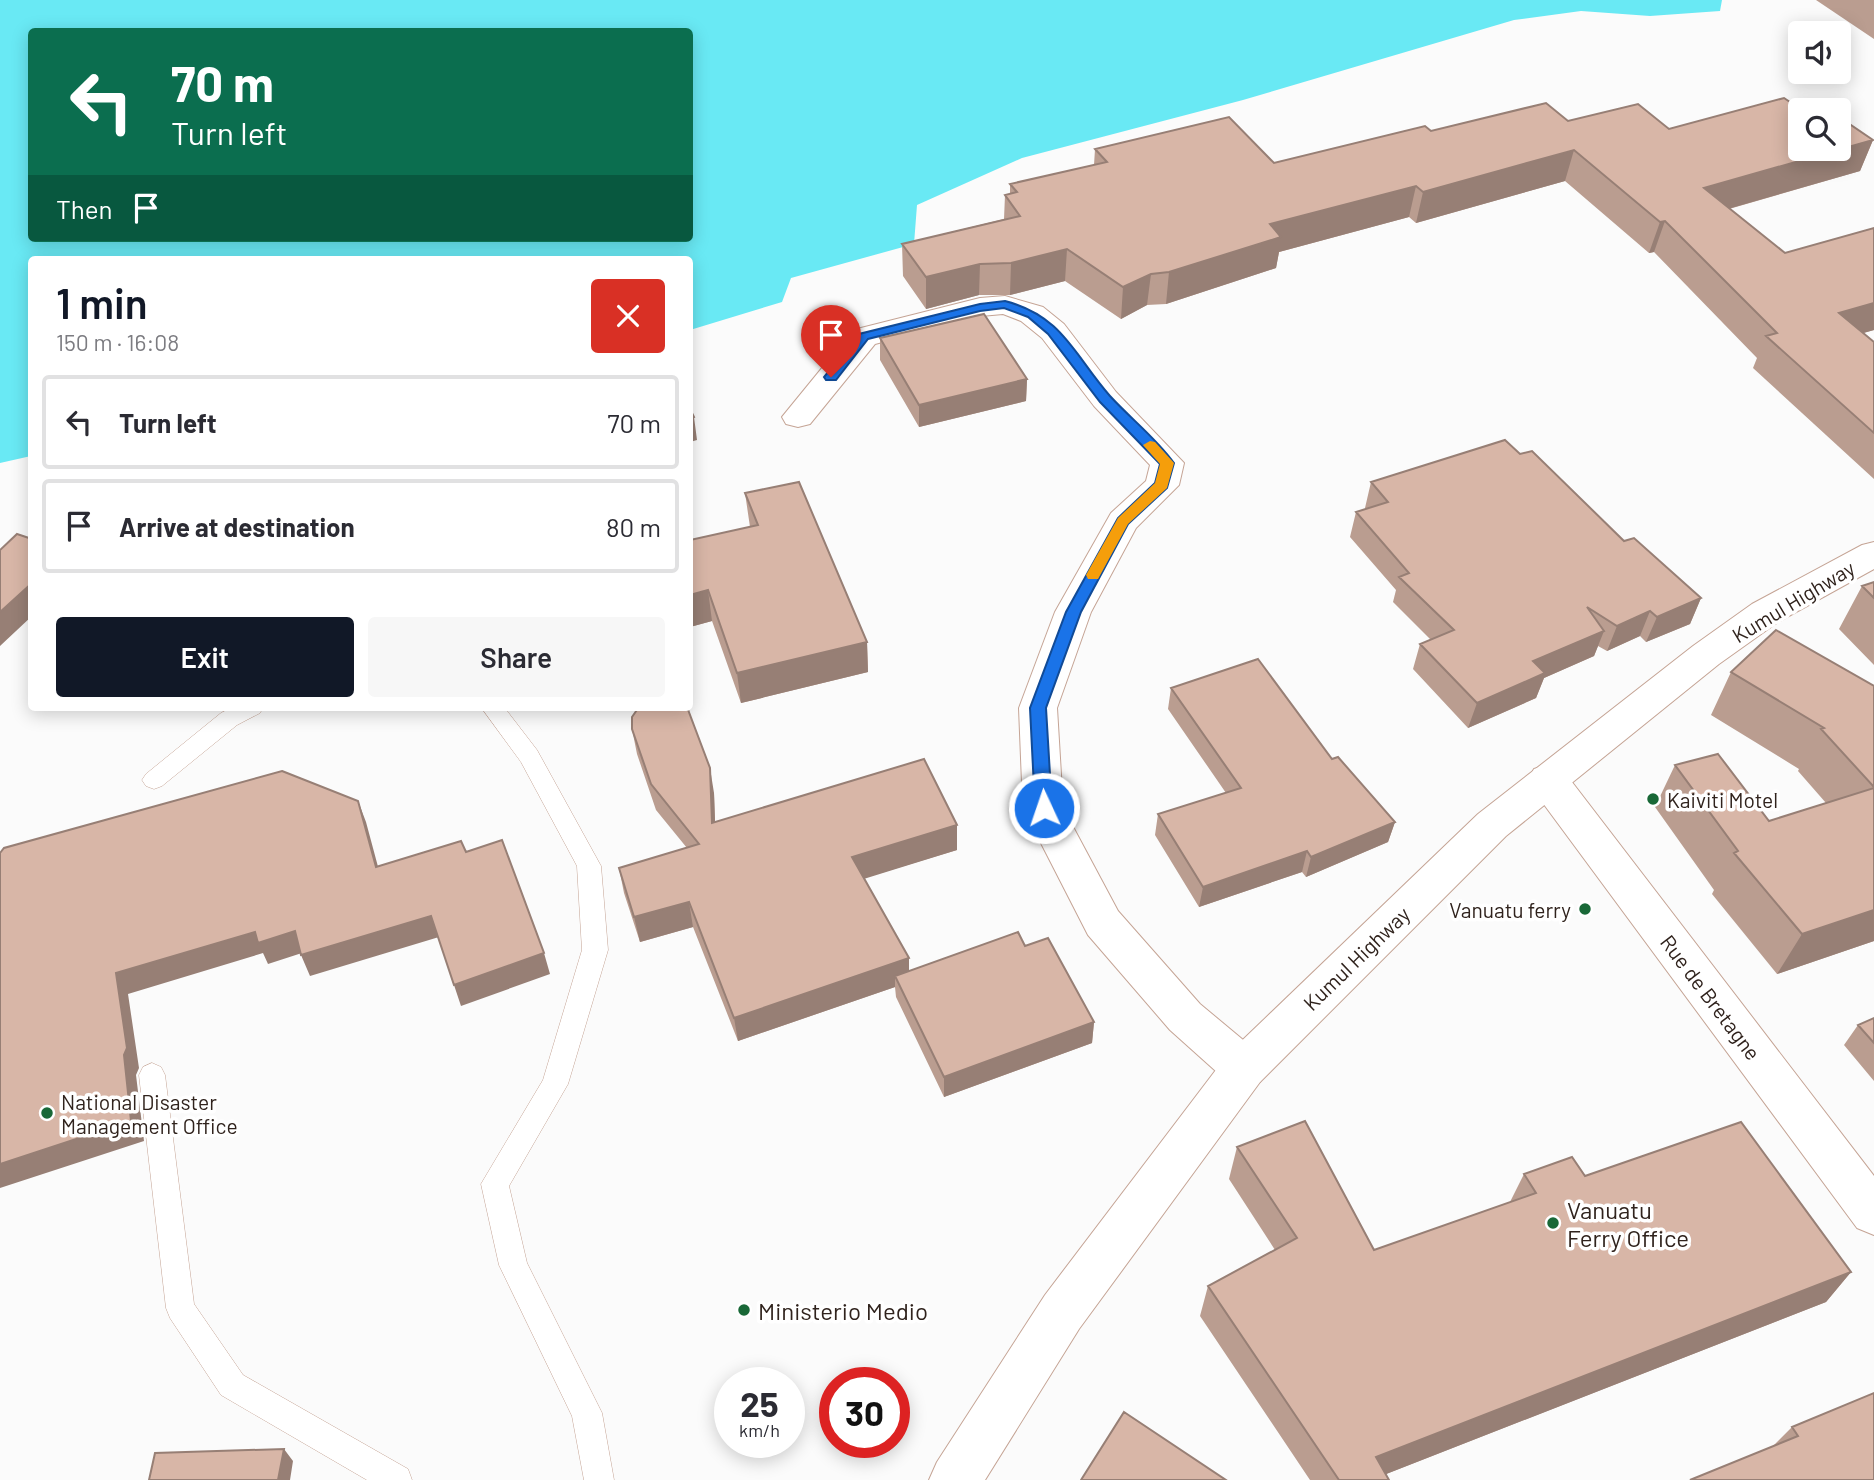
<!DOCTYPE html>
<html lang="en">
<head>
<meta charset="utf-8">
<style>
  :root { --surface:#fff; --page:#f7f7f7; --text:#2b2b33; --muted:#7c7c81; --line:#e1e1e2; --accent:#111827 }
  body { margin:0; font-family:Barlow,sans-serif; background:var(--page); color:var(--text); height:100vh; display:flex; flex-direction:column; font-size:26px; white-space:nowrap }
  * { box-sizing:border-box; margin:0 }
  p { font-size:23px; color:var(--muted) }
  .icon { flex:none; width:38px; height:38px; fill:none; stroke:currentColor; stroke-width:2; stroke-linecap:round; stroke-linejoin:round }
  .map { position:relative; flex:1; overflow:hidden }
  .sheet { position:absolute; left:28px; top:256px; width:665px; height:455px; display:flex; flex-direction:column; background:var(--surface); border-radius:7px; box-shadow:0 4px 18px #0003 }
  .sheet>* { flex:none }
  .hud { position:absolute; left:28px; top:28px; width:665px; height:214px; border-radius:7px; box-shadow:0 4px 18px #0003; background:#0b6e4f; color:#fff; overflow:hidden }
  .fabs { position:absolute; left:1788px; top:21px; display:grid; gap:14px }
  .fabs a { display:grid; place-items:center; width:63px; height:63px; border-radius:7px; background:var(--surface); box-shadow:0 4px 18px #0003; font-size:35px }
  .speed { position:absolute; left:714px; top:1367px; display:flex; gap:14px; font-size:35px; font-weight:700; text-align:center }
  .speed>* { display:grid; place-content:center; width:91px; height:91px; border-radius:50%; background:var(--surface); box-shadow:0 4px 18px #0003; line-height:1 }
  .speed small { font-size:18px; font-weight:400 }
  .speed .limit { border:10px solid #d22; background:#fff; color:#111 }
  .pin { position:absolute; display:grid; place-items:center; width:60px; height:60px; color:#fff; margin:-72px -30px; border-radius:50% 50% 50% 0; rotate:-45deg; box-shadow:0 0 7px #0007 }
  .pin .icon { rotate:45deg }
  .me { position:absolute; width:77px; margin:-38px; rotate:357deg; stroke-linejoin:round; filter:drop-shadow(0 0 5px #0008) }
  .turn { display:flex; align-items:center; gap:24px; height:147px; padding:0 28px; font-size:32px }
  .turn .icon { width:91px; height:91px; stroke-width:2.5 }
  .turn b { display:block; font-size:49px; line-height:60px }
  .then { display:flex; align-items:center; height:66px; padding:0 28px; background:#0003; gap:14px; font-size:26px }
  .round { display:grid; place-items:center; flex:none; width:74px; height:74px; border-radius:7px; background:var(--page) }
  .summary { display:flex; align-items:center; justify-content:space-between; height:119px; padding:0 28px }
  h1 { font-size:42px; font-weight:600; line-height:52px; color:var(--accent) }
  .action { display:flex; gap:14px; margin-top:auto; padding:14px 28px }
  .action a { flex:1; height:80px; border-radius:7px; background:var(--accent); color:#fff; font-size:28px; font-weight:600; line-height:80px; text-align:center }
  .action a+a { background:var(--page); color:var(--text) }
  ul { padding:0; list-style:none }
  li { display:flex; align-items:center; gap:21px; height:94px; margin:0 14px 10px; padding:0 14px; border:4px solid var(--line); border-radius:7px }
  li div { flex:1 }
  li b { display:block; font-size:26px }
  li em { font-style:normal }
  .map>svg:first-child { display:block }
</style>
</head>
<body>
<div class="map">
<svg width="1874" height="1480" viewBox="0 0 1874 1480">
  <rect width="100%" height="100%" fill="#fbfbfb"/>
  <path fill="#69e9f4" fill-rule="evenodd" d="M0,0H1722L1720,11L1650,16L1581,11L1514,20L1243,100L1022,158L917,205L914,244L791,278L782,302L690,330V259H32L31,456L0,463ZM32,32H690V238H32Z"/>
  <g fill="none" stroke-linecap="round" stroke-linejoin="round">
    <defs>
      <path id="service" d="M233,707H263L260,713L237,725L162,786L154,789L146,786L142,780L146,774L221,713Z
        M481,707H504L537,750L601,866L608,950L568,1084L509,1186L527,1263L602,1413L614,1480H584L572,1416L499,1265L481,1184L543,1080L582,950L577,866L521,762Z
        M152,1063L161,1067L165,1075L194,1304L243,1375L408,1469L412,1480H367L221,1395L170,1318L166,1308L139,1075L143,1067Z"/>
      <path id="minor" d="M1005,296L1043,307L1064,324L1116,392L1184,463L1179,485L1136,528L1091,612L1057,708L1063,808L1118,911L1200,1004L1260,1054L1266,1068L1260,1082L1244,1087L1228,1082L1170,1030L1088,935L1023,808L1019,708L1055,612L1111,513L1146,481L1150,465L1094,406L1042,338L1021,321L1003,314L981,316L875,344L810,424L798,427L786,424L782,417L853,330L980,298Z
        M1548,765L1562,769L1874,1176V1235L1857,1228L1534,791L1528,780L1534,769Z"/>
      <path id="tertiary" d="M1874,542V569L1778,622L1719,664L1506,836L1260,1082L1079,1329L985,1480H929L937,1462L1045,1295L1228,1054L1478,814L1693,646L1752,604L1862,545Z"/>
    </defs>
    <use href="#service" stroke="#c5a495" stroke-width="1"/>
    <use href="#minor" stroke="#c5a495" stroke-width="2"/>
    <use href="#tertiary" stroke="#c5a495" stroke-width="2"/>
    <use href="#service" fill="#fff" fill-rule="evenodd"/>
    <use href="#minor" fill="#fff" fill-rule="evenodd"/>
    <use href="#tertiary" fill="#fff" fill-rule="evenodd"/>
  </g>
  <path fill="#ba9d90" d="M1816,0H1874V39Z
    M1796,106L1873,140L1860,171L1729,209L1785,253L1874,228V330L1863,333L1874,342V479L1753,368L1757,358L1654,252L1649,253L1565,181L1416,223L1409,217L1279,252L1276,268L1166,304L1147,305L1121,319L1065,281L1010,295H979L926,309L903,276L902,244L1004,219L1005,195L1010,194V184L1094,165L1095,149L1274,163L1431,131L1568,121L1669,129Z
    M880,338L1027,379L1026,401L919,427L880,360Z
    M1520,454L1624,541L1701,598L1690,624L1646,642L1640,636L1607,651L1598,646L1594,656L1544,678L1536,698L1468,728L1413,669L1420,644L1431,640L1393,602L1396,590L1350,537L1356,512L1366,509L1365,508L1371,482Z
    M745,493L867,642L868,672L741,703L712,621L690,627V540L750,527Z
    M1874,582V665L1839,629L1862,586Z
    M1731,672L1874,686V941L1777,974L1712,894L1714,890L1655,807L1675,765L1769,821L1826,803L1798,771L1799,769L1711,715Z
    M1171,688L1332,759L1395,822L1388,842L1306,877L1302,872L1199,907L1155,835L1158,814L1226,793L1168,709Z
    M632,729L714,793L715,822L957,825V850L864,878L909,971L1025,946L1094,1022L1092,1043L944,1097L896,997L895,987L738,1041L693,927L640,942L624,893L619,868L687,848L656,810L637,754Z
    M1874,1018V1081L1844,1045L1858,1025Z
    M1237,1147L1374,1250L1510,1202L1524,1174L1585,1176L1851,1272L1826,1302L1386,1474L1389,1480H1310L1200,1316L1208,1286L1275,1250L1229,1179Z
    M1792,1427L1874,1480L1773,1446Z"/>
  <path fill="#977f75" d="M1873,140L1860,171L1693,219L1704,188Z
    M1574,150L1565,181L1416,223L1423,192Z
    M1416,186L1409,217L1279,252L1276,268L1166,304L1169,272L1270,224Z
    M1665,221L1654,252L1649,253L1660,222Z
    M1067,249L1065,281L1010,295L1011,263Z
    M980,264L979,295L926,309V277Z
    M1151,274L1147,305L1121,319L1123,287Z
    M1874,303V330L1825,344L1839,313Z
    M1027,379L1026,401L919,427V405Z
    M694,417L697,440L690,442V419Z
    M32,583V616L0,646V612Z
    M708,590L712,621L690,627V595Z
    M1701,598L1690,624L1646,642L1657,617Z
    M1650,611L1640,636L1607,651L1617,626Z
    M1604,631L1594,656L1544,678L1536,698L1468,728L1477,703L1533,661Z
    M867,642L868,672L741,703L737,673Z
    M710,768L714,793L716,848L712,823Z
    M358,801L366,822L384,889L376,867Z
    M1395,822L1388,842L1306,877L1311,857Z
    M957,825V850L854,882L852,857Z
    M1307,851L1302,872L1199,907L1203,887Z
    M689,902L693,927L640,942L634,917Z
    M1874,910V941L1777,974L1802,934Z
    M431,916L439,937L310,976L301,955Z
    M295,931L305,952L268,964L263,953L128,994L139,1068L136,1075L144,1141L0,1188V1164L124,1055L116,973L255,932Z
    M544,953L550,974L461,1006L454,985Z
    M909,958V982L895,976V987L738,1041L734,1018Z
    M1094,1022L1092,1043L944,1097V1077Z
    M1851,1272L1826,1302L1371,1480L1376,1457Z
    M284,1449L293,1461L290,1480H278Z"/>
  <path fill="#d8b6a7" stroke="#977f75" stroke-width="2" d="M1784,98L1796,106L1816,101L1829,110H1801V149H1839V117L1873,140L1704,188L1785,253L1874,228V303L1839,313L1874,342V433L1766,336L1777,333L1665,221L1660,222L1574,150L1423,192L1416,186L1270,224L1281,237L1169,272L1151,274L1123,287L1067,249L1011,263L980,264L926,277L902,244L1020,216L1005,195L1017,192L1010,184L1107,162L1095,149L1229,117L1274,163L1425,126L1431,131L1546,103L1568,121L1638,104L1669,129Z
    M984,314L1027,379L919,405L880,338Z
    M690,409L694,417L690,419Z
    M1505,440L1520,454L1532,451L1624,541L1634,538L1701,598L1657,617L1650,611L1617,626L1587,607L1604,631L1533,661L1545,673L1477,703L1420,644L1454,630L1399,577L1409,573L1356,512L1388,502L1371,482Z
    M799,482L867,642L737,673L708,590L690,595V540L758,525L745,493Z
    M17,534L32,539V583L0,612V550Z
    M1874,582V598L1862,586Z
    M1776,630L1874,686V787L1821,729L1824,728L1731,672Z
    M1258,659L1332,759L1338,757L1395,822L1311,857L1307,851L1203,887L1158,814L1241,788L1171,688Z
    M639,707H687L710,768L712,823L924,759L957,825L852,857L909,958L734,1018L689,902L634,917L619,868L699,844L651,784L632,729V717Z
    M1718,754L1769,821L1874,788V910L1802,934L1734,853L1738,851L1675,765Z
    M282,771L358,801L376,867L461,841L466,852L502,840L544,953L454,985L431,916L301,955L295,931L258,943L255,932L116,973L127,1048L124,1055L131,1121L0,1164V853L4,848Z
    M1018,932L1025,946L1048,938L1094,1022L944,1077L895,976Z
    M1874,1018V1043L1858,1025Z
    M1305,1121L1374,1250L1536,1193L1524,1174L1572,1157L1585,1176L1741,1122L1851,1272L1376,1457L1389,1480H1339L1208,1286L1297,1238L1237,1147Z
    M1874,1393V1480H1690L1798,1436L1792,1427Z
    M1124,1412L1226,1480H1081Z
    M284,1449L278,1480H149L155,1453Z"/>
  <path fill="#1a73e8" stroke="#114b97" stroke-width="2" d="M1005,301C1063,316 1074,355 1110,396C1131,419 1156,438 1174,463L1167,488L1128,524L1081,612L1046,708L1052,808L1044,815L1035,808L1030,708L1066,612L1118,518L1155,483L1160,464L1100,402L1048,334L1028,317L1004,308L980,311L868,339L836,380H826L824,377L859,334L980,304Z"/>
  <path fill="#f59e0b" d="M1150,441L1155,442L1174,463L1167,488L1128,524L1098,579H1088L1086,575L1118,518L1155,483L1160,464L1143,445Z"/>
  <g fill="#196837" stroke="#fff" stroke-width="2.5">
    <circle cx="1653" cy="799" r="7"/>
    <circle cx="1585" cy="909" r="7"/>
    <circle cx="47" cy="1113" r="7"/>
    <circle cx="1553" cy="1223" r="7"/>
    <circle cx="744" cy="1310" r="7"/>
  </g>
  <g text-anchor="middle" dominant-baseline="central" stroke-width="7" stroke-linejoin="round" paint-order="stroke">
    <g font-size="21" fill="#30231d" stroke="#fff">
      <text transform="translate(1793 601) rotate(-31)">Kumul Highway</text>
      <text transform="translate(1356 958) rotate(-44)">Kumul Highway</text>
      <text transform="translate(1711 997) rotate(53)">Rue de Bretagne</text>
    </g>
    <g font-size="21" fill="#30231d" stroke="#fff" text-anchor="start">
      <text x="1667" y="799">Kaiviti Motel</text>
      <text x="1571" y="909" text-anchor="end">Vanuatu ferry</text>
      <text x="61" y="1101">National Disaster<tspan x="61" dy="24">Management Office</tspan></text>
    </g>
    <g font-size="24" fill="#30231d" stroke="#fff" text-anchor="start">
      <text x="1567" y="1209">Vanuatu<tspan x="1567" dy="28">Ferry Office</tspan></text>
      <text x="758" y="1310">Ministerio Medio</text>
    </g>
  </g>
</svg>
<div class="fabs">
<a><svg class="icon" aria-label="sound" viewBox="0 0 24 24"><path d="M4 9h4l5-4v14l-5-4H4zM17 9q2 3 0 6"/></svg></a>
<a><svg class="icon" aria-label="search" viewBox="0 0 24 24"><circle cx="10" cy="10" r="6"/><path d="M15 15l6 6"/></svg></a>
</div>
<div class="speed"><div>25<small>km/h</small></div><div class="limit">30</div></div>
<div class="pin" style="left:831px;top:377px;background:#d93025"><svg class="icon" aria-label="arrive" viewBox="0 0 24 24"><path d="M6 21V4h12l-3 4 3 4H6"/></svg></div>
<svg class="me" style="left:1044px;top:808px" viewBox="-20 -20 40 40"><circle r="17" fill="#1a73e8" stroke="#fff" stroke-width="3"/><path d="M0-11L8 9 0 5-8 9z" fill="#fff"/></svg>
<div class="hud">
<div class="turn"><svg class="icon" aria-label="left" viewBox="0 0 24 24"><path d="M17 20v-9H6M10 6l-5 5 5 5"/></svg><div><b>70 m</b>Turn left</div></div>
<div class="then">Then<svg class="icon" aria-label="arrive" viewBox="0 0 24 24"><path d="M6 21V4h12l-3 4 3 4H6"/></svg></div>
</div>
<section class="sheet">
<div class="summary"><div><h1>1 min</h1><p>150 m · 16:08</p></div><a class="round" style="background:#d93025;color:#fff"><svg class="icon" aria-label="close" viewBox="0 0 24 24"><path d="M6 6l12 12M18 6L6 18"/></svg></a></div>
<ul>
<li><svg class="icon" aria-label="left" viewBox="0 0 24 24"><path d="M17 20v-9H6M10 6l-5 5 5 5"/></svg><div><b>Turn left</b></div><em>70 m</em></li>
<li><svg class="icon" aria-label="arrive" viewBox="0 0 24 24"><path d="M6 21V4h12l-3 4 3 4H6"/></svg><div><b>Arrive at destination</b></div><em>80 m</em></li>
</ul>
<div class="action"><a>Exit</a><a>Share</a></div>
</section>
</div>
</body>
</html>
